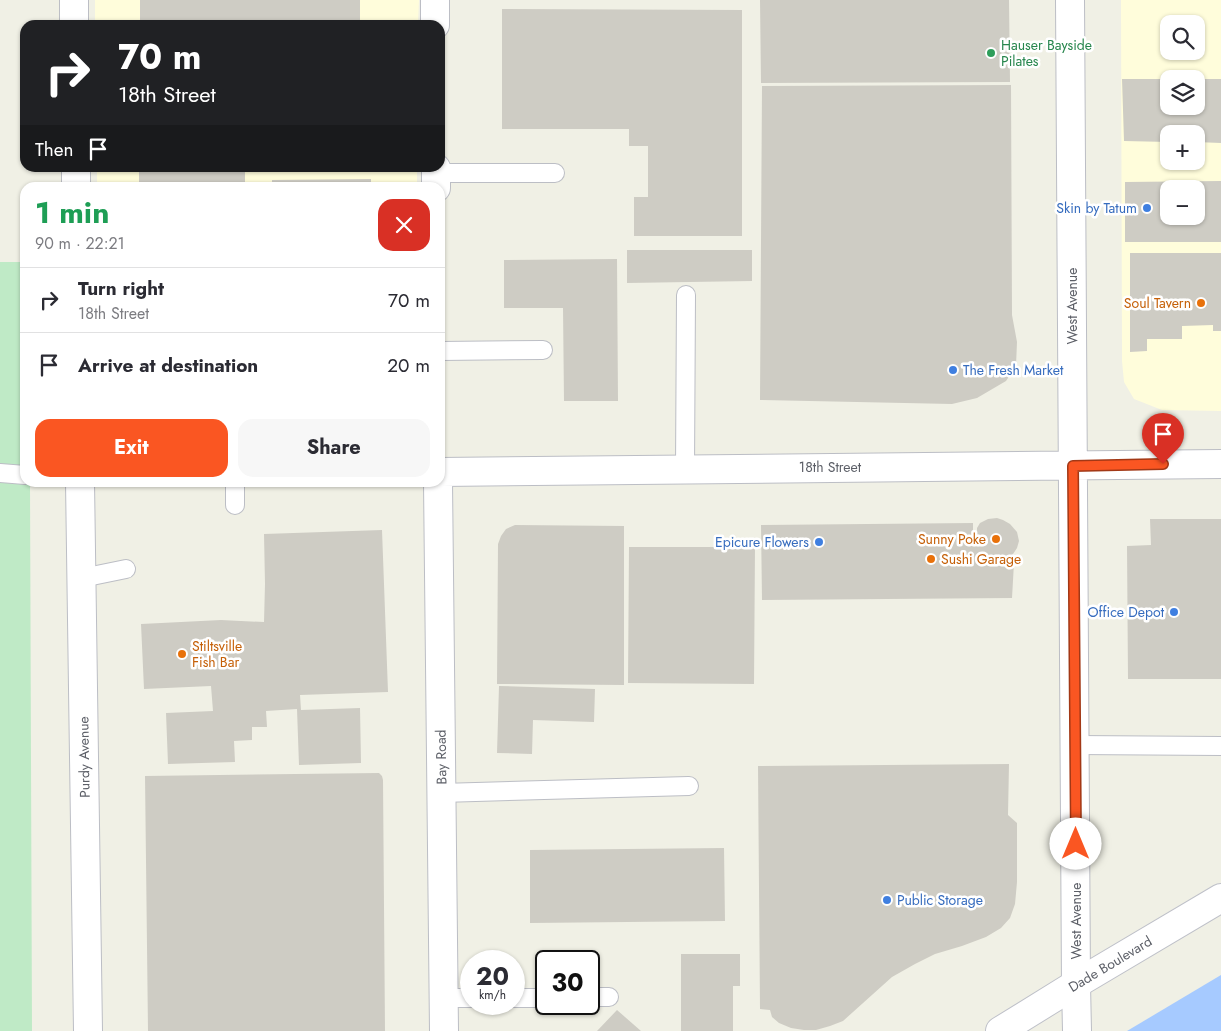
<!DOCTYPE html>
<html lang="en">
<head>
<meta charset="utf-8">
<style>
  :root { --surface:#fff; --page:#f7f7f7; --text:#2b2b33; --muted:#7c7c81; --line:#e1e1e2; --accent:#fa5622 }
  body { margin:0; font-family:Jost,sans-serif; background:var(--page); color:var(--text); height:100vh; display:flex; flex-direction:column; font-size:19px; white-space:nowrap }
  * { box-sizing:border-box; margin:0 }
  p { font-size:16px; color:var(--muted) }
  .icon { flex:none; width:28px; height:28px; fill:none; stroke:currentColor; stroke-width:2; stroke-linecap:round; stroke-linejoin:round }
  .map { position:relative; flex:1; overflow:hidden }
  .sheet { position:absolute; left:20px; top:182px; width:425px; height:305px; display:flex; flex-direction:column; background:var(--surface); border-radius:15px; box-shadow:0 1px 4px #0004 }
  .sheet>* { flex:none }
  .top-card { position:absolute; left:20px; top:20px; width:425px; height:152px; border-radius:15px; box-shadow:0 1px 4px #0004; background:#202124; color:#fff; overflow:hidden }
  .controls { position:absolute; left:1160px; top:15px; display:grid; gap:10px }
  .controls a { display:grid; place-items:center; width:45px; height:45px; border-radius:10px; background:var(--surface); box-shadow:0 1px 4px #0004; font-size:25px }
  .speed { position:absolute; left:460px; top:950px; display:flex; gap:10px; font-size:25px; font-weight:700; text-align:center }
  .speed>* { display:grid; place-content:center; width:65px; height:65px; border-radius:50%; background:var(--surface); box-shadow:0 1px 4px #0004; line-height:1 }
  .speed small { font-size:12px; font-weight:400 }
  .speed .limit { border:2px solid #111; border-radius:8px; background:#fff; color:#111 }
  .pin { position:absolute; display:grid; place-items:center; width:42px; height:42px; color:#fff; margin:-51px -21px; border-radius:50% 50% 50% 0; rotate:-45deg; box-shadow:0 0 5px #0007 }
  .pin .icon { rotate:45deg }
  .me { position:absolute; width:55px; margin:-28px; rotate:0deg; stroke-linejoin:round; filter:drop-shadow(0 0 4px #0008) }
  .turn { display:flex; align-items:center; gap:18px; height:105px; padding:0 15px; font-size:22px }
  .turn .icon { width:65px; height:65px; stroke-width:2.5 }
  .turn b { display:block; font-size:35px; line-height:42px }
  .then { display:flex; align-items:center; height:48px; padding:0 15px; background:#0003; gap:10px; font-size:19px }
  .round { display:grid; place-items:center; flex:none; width:52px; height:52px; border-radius:15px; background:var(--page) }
  .overview { display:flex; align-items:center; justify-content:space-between; height:85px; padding:0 15px }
  h1 { font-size:30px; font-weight:700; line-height:38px; color:#1e9e55 }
  .primary-button { display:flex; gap:10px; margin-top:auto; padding:10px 15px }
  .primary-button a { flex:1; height:58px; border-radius:15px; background:var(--accent); color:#fff; font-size:20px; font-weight:700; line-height:58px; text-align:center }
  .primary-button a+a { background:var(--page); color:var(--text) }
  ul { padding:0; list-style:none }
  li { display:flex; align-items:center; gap:15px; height:65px; padding:0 15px; border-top:1px solid var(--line) }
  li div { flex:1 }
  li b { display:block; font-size:19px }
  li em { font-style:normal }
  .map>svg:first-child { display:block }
</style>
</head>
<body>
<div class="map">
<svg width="1221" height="1031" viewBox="0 0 1221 1031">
  <rect width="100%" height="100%" fill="#f0f0e5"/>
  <path fill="#fffddb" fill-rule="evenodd" d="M95,0H419L418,25H95Z
    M1121,0H1221V411L1162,410L1134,399L1124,382L1122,361ZM1169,24H1196V51H1169ZM1169,79H1196V106H1169ZM1169,134H1196V161H1169ZM1169,189H1196V216H1169Z
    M97,168H417V187H97Z"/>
  <path fill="#bfeac6" d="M0,262H25V482L30,483L32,1031H0Z"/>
  <path fill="#a6caff" d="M1221,975V1031H1127Z"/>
  <path fill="#ceccc4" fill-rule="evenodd" d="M140,0H360V25H140Z
    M760,0H1009L1010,82L761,83Z
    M502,9L742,10V236H634V197H648V146H629V129H502Z
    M1122,79H1169V106H1196V79H1221V143L1196,142V134H1169V142L1124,141Z
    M1011,85L1012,315L1017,342L1016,366L1006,381L977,398L952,404L760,400L762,86Z
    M139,169L245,170V188H139Z
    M371,179V188H272V180Z
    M1221,181V242H1125V182ZM1169,189H1196V216H1169Z
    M627,250H752V281L627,283Z
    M1130,253H1221V331H1213V325L1182,326V339H1147V351L1130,352Z
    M617,259L618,401H564L563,308H504V260Z
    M997,518L1003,520L1010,524L1017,532L1019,541L1017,548L1011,557H1007L1006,562L1014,563L1012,598L762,600L761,525L973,523V534H977V528L980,523L988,519Z
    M1150,519H1221V679H1128L1127,546L1151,545Z
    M515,525L624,526V685L497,684L498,544L501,536L506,529Z
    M382,530L388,692L300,695L301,710L360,708L361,763L299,765L297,709L266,711L267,727H252V740L234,741L235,762L168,764L166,713L213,711L211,686L144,689L141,624L221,620L264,622L265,584L264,534Z
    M629,547H755L754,684L628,683Z
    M499,686L595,689L594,722L533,720L532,754L497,753Z
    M1009,764L1008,815L1017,823V882L1015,904L1010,918L1001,928L986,937L962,946L935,954L915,964L892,977L843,1021L830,1026L816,1030H804L791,1028L779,1023L772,1017L770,1010L760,1009L758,766Z
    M379,773L382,776L383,780L385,1031H148L145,776Z
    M724,848L725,921L530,923V850Z
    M681,954H740V986H733V1031H681Z
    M617,1010L641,1031H597Z"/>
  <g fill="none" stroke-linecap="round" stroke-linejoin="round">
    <defs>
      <path id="service" d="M436,173H555
        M440,351L543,350
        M685,469L686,295
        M0,473L25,475
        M235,482V505
        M82,578L126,569
        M1075,745L1221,746
        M441,793L689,786
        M589,997H609
        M443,998H471
        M514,998H546"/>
      <path id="minor" d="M74,0V25
        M435,0V25
        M1070,0L1076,984L1077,1031
        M76,168V188
        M436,168V188
        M440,472L1221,464
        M80,482L88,1031
        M438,482L444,1031"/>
      <path id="secondary" d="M1000,1031L1076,984L1221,898"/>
    </defs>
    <use href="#service" stroke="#bcbec5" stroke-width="20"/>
    <use href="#minor" stroke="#bcbec5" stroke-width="30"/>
    <use href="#secondary" stroke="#bfc1c9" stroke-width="30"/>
    <use href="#service" stroke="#fff" stroke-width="18"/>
    <use href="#minor" stroke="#fff" stroke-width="28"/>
    <use href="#secondary" stroke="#fff" stroke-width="28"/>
  </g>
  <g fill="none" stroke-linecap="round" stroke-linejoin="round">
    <defs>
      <path id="route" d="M1076,844L1073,466L1163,464"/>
    </defs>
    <use href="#route" stroke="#a23816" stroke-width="12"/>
    <use href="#route" stroke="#fa5622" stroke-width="9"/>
  </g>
  <circle fill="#2e9e5b" stroke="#fff" stroke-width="2" cx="991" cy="53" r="5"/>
  <g fill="#3f7fe0" stroke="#fff" stroke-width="2">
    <circle cx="1147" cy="208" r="5"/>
    <circle cx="953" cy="370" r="5"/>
    <circle cx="819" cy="542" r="5"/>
    <circle cx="1174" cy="612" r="5"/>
    <circle cx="887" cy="900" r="5"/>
  </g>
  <g fill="#e8710a" stroke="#fff" stroke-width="2">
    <circle cx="1201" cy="303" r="5"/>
    <circle cx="996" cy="539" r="5"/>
    <circle cx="931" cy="559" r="5"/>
    <circle cx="182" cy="654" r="5"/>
  </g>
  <g text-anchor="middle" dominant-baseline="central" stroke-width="5" stroke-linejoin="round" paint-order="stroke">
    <g font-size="14" fill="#27864d" stroke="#fff" text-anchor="start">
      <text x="1001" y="45">Hauser Bayside<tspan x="1001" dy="16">Pilates</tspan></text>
    </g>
    <g font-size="14" fill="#366cbe" stroke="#fff" text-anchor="end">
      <text x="1137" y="208">Skin by Tatum</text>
      <text x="963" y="370" text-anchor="start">The Fresh Market</text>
      <text x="809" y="542">Epicure Flowers</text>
      <text x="1164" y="612">Office Depot</text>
      <text x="897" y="900" text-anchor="start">Public Storage</text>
    </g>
    <g font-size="14" fill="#c56008" stroke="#fff" text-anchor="end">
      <text x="1191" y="303">Soul Tavern</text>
      <text x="986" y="539">Sunny Poke</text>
      <text x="941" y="559" text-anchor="start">Sushi Garage</text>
      <text x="192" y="646" text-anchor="start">Stiltsville<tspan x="192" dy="16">Fish Bar</tspan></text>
    </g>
    <g font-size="14" fill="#5c5f67" stroke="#fff">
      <text transform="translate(1072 306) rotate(-90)">West Avenue</text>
      <text x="830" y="467">18th Street</text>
      <text transform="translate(84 757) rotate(-91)">Purdy Avenue</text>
      <text transform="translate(441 757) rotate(-91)">Bay Road</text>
      <text transform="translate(1076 921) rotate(-90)">West Avenue</text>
      <text transform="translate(1110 964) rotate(-31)">Dade Boulevard</text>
    </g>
  </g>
</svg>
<div class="controls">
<a><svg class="icon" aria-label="search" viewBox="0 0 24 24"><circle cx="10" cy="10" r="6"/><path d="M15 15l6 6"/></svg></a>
<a><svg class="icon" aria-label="layers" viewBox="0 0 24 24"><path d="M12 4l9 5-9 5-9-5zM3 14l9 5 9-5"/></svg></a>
<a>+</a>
<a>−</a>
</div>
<div class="speed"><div>20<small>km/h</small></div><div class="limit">30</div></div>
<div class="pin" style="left:1163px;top:464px;background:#d93025"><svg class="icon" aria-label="arrive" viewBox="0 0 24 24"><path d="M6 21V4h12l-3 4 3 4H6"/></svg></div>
<svg class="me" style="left:1076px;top:844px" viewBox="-20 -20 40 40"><circle r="19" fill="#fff"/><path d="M0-13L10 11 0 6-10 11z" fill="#fa5622"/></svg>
<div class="top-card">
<div class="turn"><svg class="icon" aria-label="right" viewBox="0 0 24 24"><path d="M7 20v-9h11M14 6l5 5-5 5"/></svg><div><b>70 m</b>18th Street</div></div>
<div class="then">Then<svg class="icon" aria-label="arrive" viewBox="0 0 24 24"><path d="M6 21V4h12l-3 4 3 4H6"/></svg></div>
</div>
<section class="sheet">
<div class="overview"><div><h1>1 min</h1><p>90 m · 22:21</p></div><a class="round" style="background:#d93025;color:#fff"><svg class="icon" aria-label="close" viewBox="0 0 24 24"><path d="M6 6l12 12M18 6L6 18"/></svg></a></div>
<ul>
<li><svg class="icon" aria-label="right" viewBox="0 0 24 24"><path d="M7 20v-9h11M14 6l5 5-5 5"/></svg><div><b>Turn right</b><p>18th Street</p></div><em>70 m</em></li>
<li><svg class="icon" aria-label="arrive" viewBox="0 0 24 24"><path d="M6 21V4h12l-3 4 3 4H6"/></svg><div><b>Arrive at destination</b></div><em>20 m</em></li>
</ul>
<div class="primary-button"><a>Exit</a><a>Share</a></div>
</section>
</div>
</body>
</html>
